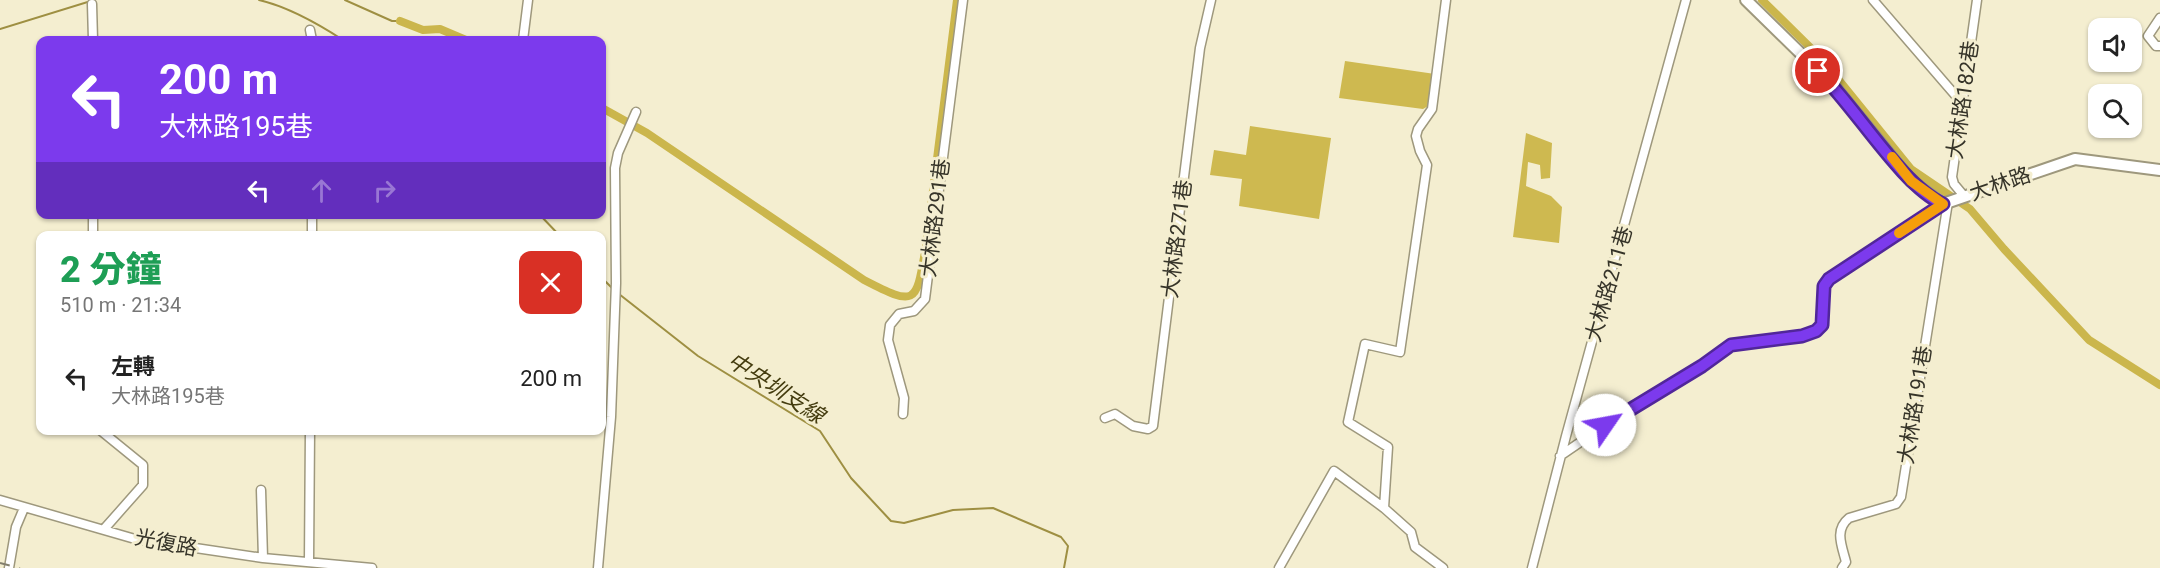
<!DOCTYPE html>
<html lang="zh-TW">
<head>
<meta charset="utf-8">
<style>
  :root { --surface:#fff; --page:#f6f6f6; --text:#222; --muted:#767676 }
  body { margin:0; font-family:Roboto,"Noto Sans TC",sans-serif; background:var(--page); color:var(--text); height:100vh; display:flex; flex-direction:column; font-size:22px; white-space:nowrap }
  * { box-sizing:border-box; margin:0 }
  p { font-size:20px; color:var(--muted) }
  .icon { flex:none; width:33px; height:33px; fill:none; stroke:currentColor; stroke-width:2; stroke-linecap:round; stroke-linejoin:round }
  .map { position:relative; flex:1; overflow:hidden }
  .drawer { position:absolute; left:36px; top:231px; width:570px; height:204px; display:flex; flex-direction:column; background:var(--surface); border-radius:12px; box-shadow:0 2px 4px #0004 }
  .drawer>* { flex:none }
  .hud { position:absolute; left:36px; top:36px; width:570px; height:183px; border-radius:12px; box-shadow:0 2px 4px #0004; background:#7c3aed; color:#fff; overflow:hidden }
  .fabs { position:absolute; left:2088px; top:18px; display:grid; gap:12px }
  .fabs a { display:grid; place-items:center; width:54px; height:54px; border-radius:12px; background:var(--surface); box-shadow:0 2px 4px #0004; font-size:30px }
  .pin { position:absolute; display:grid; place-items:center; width:51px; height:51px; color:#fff; margin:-26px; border:3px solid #fff; border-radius:50%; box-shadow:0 2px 6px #0007 }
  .me { position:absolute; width:66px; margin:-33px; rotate:57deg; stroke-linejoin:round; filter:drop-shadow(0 0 4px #0008) }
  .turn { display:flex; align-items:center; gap:21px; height:126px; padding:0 24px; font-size:27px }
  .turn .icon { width:78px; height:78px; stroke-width:2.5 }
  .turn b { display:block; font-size:42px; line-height:51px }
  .lanes { display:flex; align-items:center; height:57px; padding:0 24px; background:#0003; justify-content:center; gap:30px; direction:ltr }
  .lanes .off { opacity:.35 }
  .round { display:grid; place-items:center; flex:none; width:63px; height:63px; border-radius:12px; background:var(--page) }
  .overview { display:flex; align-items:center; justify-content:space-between; height:102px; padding:0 24px }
  h1 { font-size:36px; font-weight:800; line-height:45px; color:#1e9e55 }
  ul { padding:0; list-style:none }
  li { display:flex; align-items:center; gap:18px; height:90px; padding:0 24px }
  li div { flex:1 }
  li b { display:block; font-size:22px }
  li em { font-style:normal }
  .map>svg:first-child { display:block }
</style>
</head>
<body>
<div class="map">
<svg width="2160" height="568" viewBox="0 0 2160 568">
  <rect width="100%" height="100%" fill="#f4eed0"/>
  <path fill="#ceb950" d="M1345,61L1435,74L1430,105L1423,109L1339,98Z
    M1250,126L1331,138L1319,219L1239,206L1242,179L1210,175L1214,150L1246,155Z
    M1526,133L1552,143L1550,178L1541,179L1540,165L1528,162L1526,186L1551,196L1562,207L1559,243L1513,237Z"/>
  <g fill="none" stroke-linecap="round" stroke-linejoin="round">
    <path stroke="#9e8f42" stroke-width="2" d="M259,0C289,7 317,23 343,40
      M345,0L392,21H400
      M0,29L94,0
      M539,214L560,236
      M602,278L612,288
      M619,294L698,356L820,431L851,478L891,521L904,523L953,510L993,508L1061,537L1068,546L1064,568"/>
    <path stroke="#cbb64c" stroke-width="8" d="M1762,0L1821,58L1911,169L1970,209L2004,249L2089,340L2160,385
      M400,21L423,30L440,29L466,40
      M602,108L647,133L864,280C918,308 916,303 926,246L957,0"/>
    <defs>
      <path id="minor" d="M1873,0L1962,103
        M92,4L93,40
        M2160,18L2148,36L2156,46H2160
        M310,30L312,40
        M523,40L528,0
        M1964,196L1954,184L1952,177L1977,0
        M93,214V236
        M312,236V214
        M903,414L904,398L888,340L890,325L899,314L914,311L925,299L963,0
        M1105,418L1115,414L1133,426L1148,429L1153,426L1200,48L1211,0
        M100,430L143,465V485L105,528
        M1560,456L1620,415L1702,365L1731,345L1801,336L1816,331L1822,325L1824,286L1829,279L1943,204
        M261,490L263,558
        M0,500L135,539L263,558L372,568
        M309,561L310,430
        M9,568L16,527L24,508
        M598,568L611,417L616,283L615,168L618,153L636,112
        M1279,568L1334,471L1384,508
        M1443,568L1415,547L1411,532L1384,508L1388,447L1348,422L1365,344L1400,352L1427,165L1420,151L1416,136L1418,129L1432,109L1446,0
        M1532,568L1566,436L1686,0
        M1842,568L1846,562C1842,546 1834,530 1849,518L1896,504L1901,497L1948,202"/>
      <path id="tertiary" d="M1746,0L1834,86L1911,181L1943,204L2075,159L2160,170"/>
    </defs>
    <use href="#minor" stroke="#9e987d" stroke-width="11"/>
    <use href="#tertiary" stroke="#9e987d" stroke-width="14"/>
    <use href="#minor" stroke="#fff" stroke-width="8"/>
    <use href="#tertiary" stroke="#fff" stroke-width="10"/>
    <path stroke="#837f6d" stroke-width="2" stroke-dasharray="10 10" stroke-linecap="butt" d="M0,563L20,568"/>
  </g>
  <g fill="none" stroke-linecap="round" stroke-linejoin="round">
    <defs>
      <path id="route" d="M1605,425L1702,366L1731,345L1802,336L1816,331L1822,325L1824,286L1829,279L1943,204C1901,185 1855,106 1818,71"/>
    </defs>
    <use href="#route" stroke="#51269a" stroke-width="15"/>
    <use href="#route" stroke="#7c3aed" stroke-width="10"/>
    <path stroke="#f59e0b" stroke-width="10" d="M1892,157L1911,181L1943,204L1899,233"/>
  </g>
  <g text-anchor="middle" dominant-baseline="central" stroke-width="6" stroke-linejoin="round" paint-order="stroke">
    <g font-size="21" fill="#363429" stroke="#f4eed0">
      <text transform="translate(1963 100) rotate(-82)">大林路182巷</text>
      <text transform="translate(2000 184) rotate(-19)">大林路</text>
      <text transform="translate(935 218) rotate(-83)">大林路291巷</text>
      <text transform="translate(1177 239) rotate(-83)">大林路271巷</text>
      <text transform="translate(1609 284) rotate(-74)">大林路211巷</text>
      <text transform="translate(1915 405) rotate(-81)">大林路191巷</text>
      <text transform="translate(166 543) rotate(11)">光復路</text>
    </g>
    <g font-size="22" font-style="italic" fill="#443c0f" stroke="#f4eed0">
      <text transform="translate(776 388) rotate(33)">中央圳支線</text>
    </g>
  </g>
</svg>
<div class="fabs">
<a><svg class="icon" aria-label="sound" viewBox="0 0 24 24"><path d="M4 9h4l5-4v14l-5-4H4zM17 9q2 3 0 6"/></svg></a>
<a><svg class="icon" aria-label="search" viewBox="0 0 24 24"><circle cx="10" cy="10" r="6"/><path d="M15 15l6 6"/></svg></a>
</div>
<div class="pin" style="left:1818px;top:71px;background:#d93025"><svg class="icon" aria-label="arrive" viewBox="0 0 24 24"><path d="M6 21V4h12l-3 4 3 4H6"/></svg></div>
<svg class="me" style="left:1605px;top:425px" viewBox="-20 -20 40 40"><circle r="19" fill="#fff"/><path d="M0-13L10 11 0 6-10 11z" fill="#7c3aed"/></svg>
<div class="hud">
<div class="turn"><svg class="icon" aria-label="left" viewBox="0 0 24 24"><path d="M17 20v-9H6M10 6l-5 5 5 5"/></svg><div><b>200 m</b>大林路195巷</div></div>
<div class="lanes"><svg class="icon" aria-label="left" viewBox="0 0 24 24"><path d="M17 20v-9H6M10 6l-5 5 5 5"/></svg><svg class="icon off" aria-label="ahead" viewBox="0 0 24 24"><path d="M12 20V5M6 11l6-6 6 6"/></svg><svg class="icon off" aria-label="right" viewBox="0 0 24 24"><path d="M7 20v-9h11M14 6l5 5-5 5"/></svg></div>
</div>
<section class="drawer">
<div class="overview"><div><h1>2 分鐘</h1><p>510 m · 21:34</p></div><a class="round" style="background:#d93025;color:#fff"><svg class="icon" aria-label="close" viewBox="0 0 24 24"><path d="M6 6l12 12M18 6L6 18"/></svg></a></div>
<ul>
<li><svg class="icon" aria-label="left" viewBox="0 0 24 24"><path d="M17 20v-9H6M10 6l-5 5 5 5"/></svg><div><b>左轉</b><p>大林路195巷</p></div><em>200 m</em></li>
</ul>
</section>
</div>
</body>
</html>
